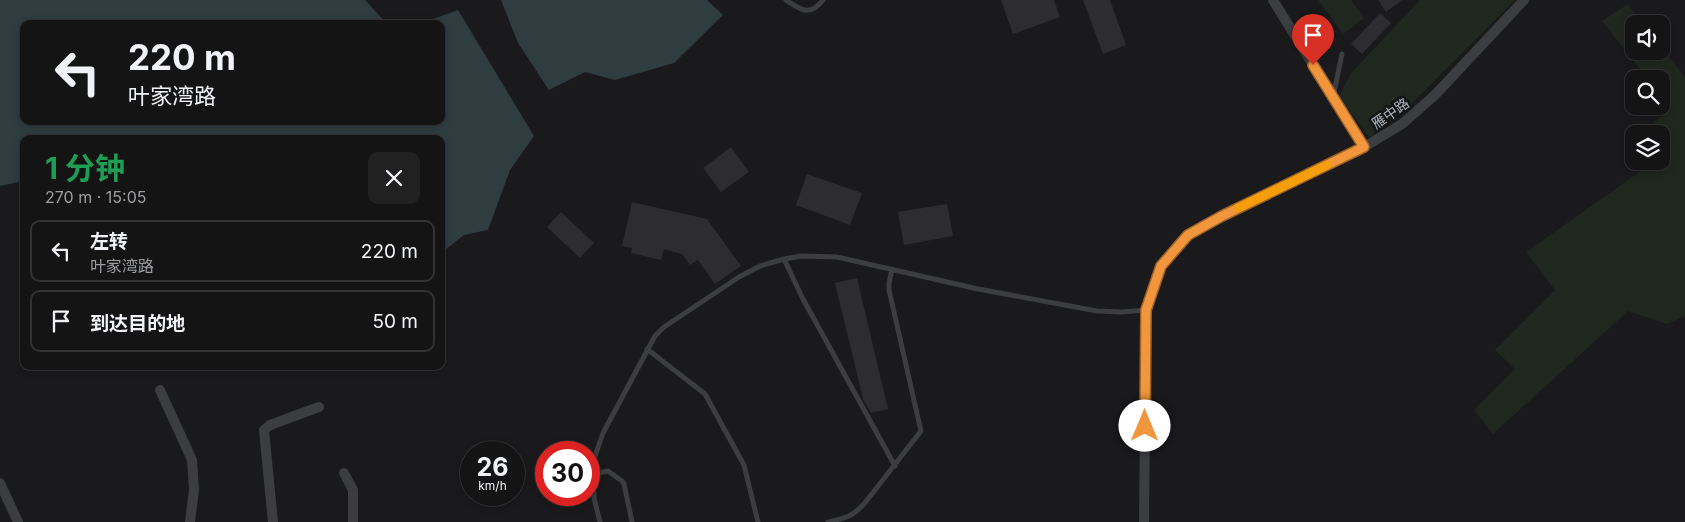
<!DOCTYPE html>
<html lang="zh">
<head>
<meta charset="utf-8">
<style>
  :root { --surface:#141415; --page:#212122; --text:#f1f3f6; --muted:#9d9ea0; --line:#333334 }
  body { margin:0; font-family:Inter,"Noto Sans SC",sans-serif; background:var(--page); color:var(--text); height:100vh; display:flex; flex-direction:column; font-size:19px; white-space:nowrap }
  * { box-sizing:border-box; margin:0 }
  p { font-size:16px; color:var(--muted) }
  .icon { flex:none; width:28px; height:28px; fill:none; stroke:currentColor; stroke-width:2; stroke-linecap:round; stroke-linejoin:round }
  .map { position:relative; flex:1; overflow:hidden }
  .panel { position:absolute; left:20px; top:135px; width:425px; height:235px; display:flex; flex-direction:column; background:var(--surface); border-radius:10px; box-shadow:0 2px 8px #0003,0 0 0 1px var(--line) }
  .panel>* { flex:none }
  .guide { position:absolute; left:20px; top:20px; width:425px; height:105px; border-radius:10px; box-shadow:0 2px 8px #0003,0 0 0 1px var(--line); background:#141415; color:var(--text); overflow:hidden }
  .tools { position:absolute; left:1625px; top:15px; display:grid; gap:10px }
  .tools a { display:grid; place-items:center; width:45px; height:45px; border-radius:10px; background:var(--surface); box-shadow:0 2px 8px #0003,0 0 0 1px var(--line); font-size:25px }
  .speed { position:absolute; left:460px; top:441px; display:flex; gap:10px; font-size:25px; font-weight:700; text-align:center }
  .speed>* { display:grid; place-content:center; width:65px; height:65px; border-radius:50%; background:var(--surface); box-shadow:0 2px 8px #0003,0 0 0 1px var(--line); line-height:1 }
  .speed small { font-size:12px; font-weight:400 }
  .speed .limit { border:8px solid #d22; background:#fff; color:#111 }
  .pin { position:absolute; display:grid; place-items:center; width:42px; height:42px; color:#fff; margin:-51px -21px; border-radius:50% 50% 50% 0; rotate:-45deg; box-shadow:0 0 5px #0007 }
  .pin .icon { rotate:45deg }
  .me { position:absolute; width:55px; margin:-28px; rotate:0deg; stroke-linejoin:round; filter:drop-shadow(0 0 4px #0008) }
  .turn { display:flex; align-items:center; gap:18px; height:105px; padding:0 25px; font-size:22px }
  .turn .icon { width:65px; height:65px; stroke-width:2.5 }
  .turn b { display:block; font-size:35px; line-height:42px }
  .round { display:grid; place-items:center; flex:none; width:52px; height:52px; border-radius:10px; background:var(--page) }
  .headline { display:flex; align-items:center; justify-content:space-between; height:85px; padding:0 25px }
  h1 { font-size:30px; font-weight:700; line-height:38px; color:#1e9e55 }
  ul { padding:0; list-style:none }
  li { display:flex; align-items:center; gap:15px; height:62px; margin:0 10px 8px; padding:0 15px; border:2px solid var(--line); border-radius:10px }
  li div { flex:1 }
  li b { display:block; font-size:19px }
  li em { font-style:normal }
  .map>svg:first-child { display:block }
</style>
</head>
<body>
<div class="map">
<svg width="1685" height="522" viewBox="0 0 1685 522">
  <rect width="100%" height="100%" fill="#1a1a1c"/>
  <path fill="#20271f" d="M1318,0H1351L1364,18L1343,34Z
    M1420,0H1515L1408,107L1369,137L1339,96L1352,72Z
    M1628,4L1643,24H1634V51H1661V47L1685,77V316L1667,324L1628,311L1493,434L1474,410L1515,369L1495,350L1555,290L1526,252L1655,161H1661V157L1668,152L1661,143V134H1655L1650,126L1671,108L1661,96V79H1648L1602,21Z"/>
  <path fill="#2f3c40" d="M0,0H365L387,24H24V121H441V24H419L458,10L534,136L510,170L488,230L464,235L441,253V139H24V183L18,182L0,186Z
    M501,0H707L723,15L674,63L615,80L585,72L549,90L518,43Z"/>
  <path fill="#2d2d30" d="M1001,0H1054L1060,17L1013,34Z
    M1083,0H1110L1126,45L1103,54Z
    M1378,0H1402L1386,12Z
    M1380,13L1391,23L1362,54L1351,44Z
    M731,147L749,172L721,192L703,168Z
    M807,174L862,193L850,225L796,205Z
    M632,202L707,219L741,266L715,284L698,260L690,265L682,254L664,249L661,260L631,253L632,248L622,246Z
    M947,204L953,236L904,245L898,212Z
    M561,212L594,243L580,258L547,227Z
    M857,278L888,409L871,413L863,399L835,283Z"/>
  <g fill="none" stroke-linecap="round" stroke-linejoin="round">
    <path stroke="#3b3d41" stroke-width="5" d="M786,0C801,10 810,17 823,0
      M1333,97L1342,54
      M784,259L803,299L895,466
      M647,349L705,394L744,465L758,522
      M599,473L593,462L603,433L655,336L664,327L739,277L760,266L784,259L801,256L837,257L978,289L1097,311L1122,312L1146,310
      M600,522L594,498V478L599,473L608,471L622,481L624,484L632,522
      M828,522C845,518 852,517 864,504L921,431L889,290V283L892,269"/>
    <path stroke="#3b3d41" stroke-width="10" d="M1273,0L1364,147
      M160,390L192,460L194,490L190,522
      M344,473L353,490V522
      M0,483L18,522
      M273,522L264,430L270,425L319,407
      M1144,522L1146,310L1161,266L1188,235L1221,216L1364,147L1402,124L1435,95L1524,0"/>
  </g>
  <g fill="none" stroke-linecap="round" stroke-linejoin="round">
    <defs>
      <path id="route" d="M1145,426L1146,310L1161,266L1188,235L1222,216L1364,147L1313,65"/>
    </defs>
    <use href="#route" stroke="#9d6227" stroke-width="12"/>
    <use href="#route" stroke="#f1963c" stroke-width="9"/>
    <path stroke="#f59e0b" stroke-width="9" d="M1238,208L1327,165"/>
  </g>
  <g text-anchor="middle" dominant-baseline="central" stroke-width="5" stroke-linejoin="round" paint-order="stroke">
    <g font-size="14" fill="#acb4bb" stroke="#151517">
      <text transform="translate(1390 113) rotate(-35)">雁中路</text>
    </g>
  </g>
</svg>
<div class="tools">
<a><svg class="icon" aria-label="sound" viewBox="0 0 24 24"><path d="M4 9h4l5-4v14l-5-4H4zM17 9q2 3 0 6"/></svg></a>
<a><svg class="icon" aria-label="search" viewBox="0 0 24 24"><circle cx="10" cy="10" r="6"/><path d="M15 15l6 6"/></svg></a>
<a><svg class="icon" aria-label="layers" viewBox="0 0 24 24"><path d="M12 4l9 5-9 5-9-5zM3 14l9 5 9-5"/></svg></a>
</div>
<div class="speed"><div>26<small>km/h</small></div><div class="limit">30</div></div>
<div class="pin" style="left:1313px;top:65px;background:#d93025"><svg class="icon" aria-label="arrive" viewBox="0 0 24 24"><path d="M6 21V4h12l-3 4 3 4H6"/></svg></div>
<svg class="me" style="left:1145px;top:426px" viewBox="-20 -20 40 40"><circle r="19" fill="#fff"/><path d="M0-13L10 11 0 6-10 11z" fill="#f1963c"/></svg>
<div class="guide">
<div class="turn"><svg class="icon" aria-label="left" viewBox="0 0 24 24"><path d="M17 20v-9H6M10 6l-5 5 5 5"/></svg><div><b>220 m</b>叶家湾路</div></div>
</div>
<section class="panel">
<div class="headline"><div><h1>1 分钟</h1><p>270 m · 15:05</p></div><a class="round"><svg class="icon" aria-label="close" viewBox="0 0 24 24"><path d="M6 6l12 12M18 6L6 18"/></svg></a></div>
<ul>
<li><svg class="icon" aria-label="left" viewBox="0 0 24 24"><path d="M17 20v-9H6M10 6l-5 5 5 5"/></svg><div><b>左转</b><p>叶家湾路</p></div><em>220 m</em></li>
<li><svg class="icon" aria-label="arrive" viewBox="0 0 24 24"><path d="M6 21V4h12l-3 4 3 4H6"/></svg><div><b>到达目的地</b></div><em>50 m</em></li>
</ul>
</section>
</div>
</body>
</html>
